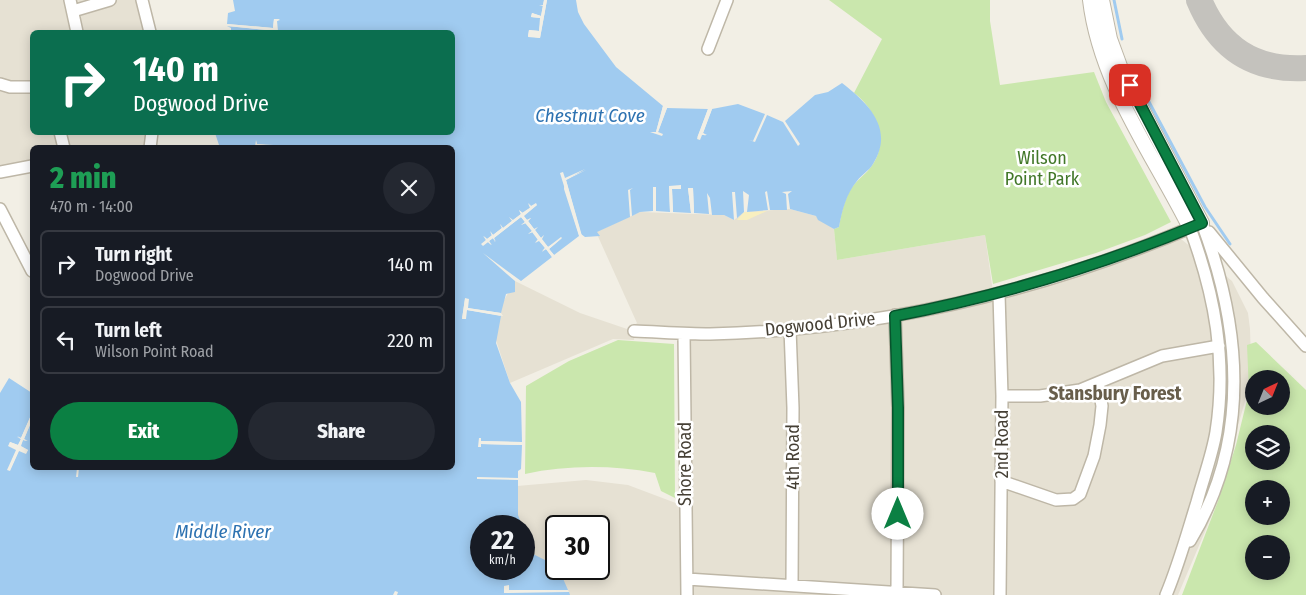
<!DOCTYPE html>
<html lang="en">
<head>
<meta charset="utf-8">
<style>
  :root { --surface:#171b24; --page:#242831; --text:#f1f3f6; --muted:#9ea1a6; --line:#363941; --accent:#0b8043 }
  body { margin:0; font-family:"Fira Sans Condensed",sans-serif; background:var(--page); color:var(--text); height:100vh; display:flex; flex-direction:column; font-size:19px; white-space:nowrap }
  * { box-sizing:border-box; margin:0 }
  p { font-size:16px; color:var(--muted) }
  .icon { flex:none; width:28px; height:28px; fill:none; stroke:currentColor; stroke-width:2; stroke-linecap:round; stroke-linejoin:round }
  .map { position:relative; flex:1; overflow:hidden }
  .details { position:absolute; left:30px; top:145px; width:425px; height:325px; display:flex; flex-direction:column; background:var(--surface); border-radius:8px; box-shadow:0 2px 12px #0003 }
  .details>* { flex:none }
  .top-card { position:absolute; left:30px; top:30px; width:425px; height:105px; border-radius:8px; box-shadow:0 2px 12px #0003; background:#0b6e4f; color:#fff; overflow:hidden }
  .needle { width:32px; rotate:43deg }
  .fabs { position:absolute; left:1245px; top:370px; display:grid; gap:10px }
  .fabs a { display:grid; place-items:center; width:45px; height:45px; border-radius:50%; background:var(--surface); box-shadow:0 2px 12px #0003; font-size:25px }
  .speed { position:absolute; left:470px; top:515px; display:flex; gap:10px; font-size:25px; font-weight:700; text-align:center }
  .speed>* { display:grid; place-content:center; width:65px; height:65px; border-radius:50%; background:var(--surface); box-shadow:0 2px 12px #0003; line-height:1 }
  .speed small { font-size:12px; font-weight:400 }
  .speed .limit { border:2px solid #111; border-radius:8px; background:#fff; color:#111 }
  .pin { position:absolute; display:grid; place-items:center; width:42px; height:42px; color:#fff; margin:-21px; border-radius:10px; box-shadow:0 2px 8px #0006 }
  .me { position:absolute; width:55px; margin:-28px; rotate:0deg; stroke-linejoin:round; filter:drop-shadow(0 0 4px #0008) }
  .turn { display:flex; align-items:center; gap:18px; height:105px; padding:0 20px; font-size:22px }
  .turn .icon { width:65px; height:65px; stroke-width:2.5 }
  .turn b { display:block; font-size:35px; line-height:42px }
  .round { display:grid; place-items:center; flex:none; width:52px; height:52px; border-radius:26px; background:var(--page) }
  .headline { display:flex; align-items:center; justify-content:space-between; height:85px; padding:0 20px }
  h1 { font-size:30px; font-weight:800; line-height:38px; color:#1e9e55 }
  .cta { display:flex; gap:10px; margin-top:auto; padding:10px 20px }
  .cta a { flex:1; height:58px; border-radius:30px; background:var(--accent); color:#fff; font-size:20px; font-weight:800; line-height:58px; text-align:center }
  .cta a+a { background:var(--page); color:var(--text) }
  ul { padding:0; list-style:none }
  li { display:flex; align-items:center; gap:15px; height:68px; margin:0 10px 8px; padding:0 10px; border:2px solid var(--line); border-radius:8px }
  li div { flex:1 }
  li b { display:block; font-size:19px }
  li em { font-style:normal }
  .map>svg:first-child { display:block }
</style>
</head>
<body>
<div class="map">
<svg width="1306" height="595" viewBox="0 0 1306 595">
  <rect width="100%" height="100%" fill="#f2efe5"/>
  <path fill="#e6e1d3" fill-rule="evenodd" d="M0,0H141L148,32H32V132L151,133L150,147L32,148V167L0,172Z
    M790,209L816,216L834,229L837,260L985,235L993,292L1175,234L1232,281L1248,313L1250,329L1251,361L1246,398L1212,515L1178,595H565L524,555V526H516L517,486L586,480L628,485L681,505L684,334L635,331L634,340L613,339L510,383L495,337L503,302L515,281L580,313L630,330L637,323L596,232L640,212L724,215L734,220L744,212ZM556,526H599V569H556Z"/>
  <path fill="#cae7ad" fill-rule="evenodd" d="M829,0H990V21L1000,85L1094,72L1106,102L1171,222L1145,235L1096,253L993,284L985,235L837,260L834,229L839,227C841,214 844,202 850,190C856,180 867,174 873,164C889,140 875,108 854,93L882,39Z
    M618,340L674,344L675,498L661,491L655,473C612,465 567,465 525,474L526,386L569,361Z
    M1256,342L1306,390V595H1182L1218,501L1236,445L1249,392L1247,345ZM1254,379H1281V406H1254ZM1254,434H1281V461H1254ZM1254,489H1281V516H1254ZM1254,544H1281V571H1254Z"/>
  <path fill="#f8efbf" d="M767,211L747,220H737L744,212Z"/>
  <path fill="#a0cbf0" d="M233,0H544L543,5L539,4L543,5L541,16L532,13L531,17L541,18L539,31L529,30L528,36L540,38L547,0H576L578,12L584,24L616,67L663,106L656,132H650H658L667,108L708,109L697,138L702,134L706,136L703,133L712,109L738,104L765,114L753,141L749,140L755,142L767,115L783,122L798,146L800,144L785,121L815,95L828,92L842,83C868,103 895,129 873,164C869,171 862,174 857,181C846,194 842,211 839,227L834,229L818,220L816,216L790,209L788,194L792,191L782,192L786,194L787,210H770L767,191L771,189L765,192L768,210L747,212L749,195L743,191L744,212L737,218L735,192H732L734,220L724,215H712L710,198L707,193L709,214L694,213L693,188H688L691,213L673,212L672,189L681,186H669L670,212L656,211V187H653V211L640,212L632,216L630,190L633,188L628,190L630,217L597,232L600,236L585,237L581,234L566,180L586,170L565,179L564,189L579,236L554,255L549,249L562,238L548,247L541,239L544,235L541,238L528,221L531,218L527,220L523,216L537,205L531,206L529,203L531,207L522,213L519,210L521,214L503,228L500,224L502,228L493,235L491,232L492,235L487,239L484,236L486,240L483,245L488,242L491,245L489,241L493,238L495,242L494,238L521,217L525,222L521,225L525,223L532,231L528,234L532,232L538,240L535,242L539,240L545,248L542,251L546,249L552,257L521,281L483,253L515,281V292L506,294L501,313L467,308L465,299L462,319L467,310L501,316L496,343L510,383L521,402L522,442L481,441L479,438V447L481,444L522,445L521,469L518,471V478L477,477V479L518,480V515L520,520L518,526H481V569H524V540L533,554L547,561L561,574L568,590H509V586H504V592H569L570,595H397L398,592L395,591L393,595H0V393L9,378L32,393V413L21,438L17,437L21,439L18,445L10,442L9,446L17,449L8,470H10L19,450L26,453L28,450L20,446L23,440L27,441L24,439L32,420V468H77L76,477H78L79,468H452V148H261V146L273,145L257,144L256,141V146L219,145L215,133L452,132V32H231V28L227,26L277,31V21L280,20L274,19L273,28L227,24L228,13L235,11Z"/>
  <path fill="#f2efe5" d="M544,0H547L540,38L528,37L529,30L539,31L540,18L531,17L532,13L541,16L543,6L539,5H543Z
    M274,19H280L277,21L278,31L227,26V24L273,28Z
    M663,106L667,108L658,132L663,134L662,136L650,132H656Z
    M708,109H712L703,133L707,135H702L700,140L697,139Z
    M256,140L257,144L274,146L220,148L219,145L255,146Z
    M585,169L566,180L582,236L579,235L560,173L563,172L565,178Z
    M681,185V189H672L673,212H670L669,186Z
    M688,188H693L694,213H691Z
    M528,203L531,206L536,203L537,205L524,216L527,220L531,218L528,221L534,229L538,227L535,230L541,238L544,235L542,239L548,247L561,237L562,238L549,249L554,255L552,257L546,249L542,252L545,248L539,241L535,243L538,239L533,232L528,234L532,231L526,223L521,225L525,222L521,217L494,238L496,242L493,238L489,241L492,245L488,242L483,246L481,244L486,240L483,236L487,239L492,236L490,231L493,235L502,228L500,224L503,228L512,221L509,217L513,220L521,214L519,210L523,213L530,208Z
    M465,298L469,299L468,308L501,313L503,316L467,310L466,319H462Z
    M32,413V420L24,439L28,441L23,440L21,446L28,450L26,454L19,451L10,471L7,470L16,450L8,446L10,442L18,445L21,439L17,436L21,438Z
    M479,438H481V441L522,442V445L481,444V447H478Z
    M509,585V590H568L569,592L504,593V586Z"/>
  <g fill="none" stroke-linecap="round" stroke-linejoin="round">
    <path stroke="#a0cbf0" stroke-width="3" d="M1114,0L1122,39
      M1140,85L1205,207L1230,244"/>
    <path stroke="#c4c2bd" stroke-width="26" d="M1199,0C1219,48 1254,71 1306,68"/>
    <defs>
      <path id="minor" d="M70,0L77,32
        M142,0L150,32
        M73,11L110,0
        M708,49L727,0
        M0,84L10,87H32
        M60,132L64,148
        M150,148L152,132
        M0,172L32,166
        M0,209L32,271
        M1209,232L1263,298L1306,346
        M999,294L1002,396L1000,595
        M895,315L898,407L897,592
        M790,329L793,408L792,585
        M634,331C660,332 685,334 710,334C878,330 1043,291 1197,225
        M684,334L687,595
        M1002,396H1040L1080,390L1162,356L1219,346
        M1001,481L1056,500L1073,499L1080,494L1094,456L1100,425L1102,406L1098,383
        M1190,541C1251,440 1242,329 1202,223
        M687,579L935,595
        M1166,595C1179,564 1187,534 1197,502C1203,479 1212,456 1216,432C1227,361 1215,295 1190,228"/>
      <path id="tertiary" d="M1090,0C1100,84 1153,154 1190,228
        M1102,0L1110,39L1121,69L1202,223"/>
    </defs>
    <use href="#minor" stroke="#beb7a7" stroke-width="14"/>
    <use href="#tertiary" stroke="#beb7a7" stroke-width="16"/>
    <use href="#minor" stroke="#fff" stroke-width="11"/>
    <use href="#tertiary" stroke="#fff" stroke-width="14"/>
  </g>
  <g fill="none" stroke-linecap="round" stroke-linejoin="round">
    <defs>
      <path id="route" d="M898,514V408L895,316C1001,296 1102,265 1202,223L1130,85"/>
    </defs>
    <use href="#route" stroke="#07532c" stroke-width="12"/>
    <use href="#route" stroke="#0b8043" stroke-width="9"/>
  </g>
  <g text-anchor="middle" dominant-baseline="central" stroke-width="5" stroke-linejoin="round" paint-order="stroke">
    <g font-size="18" fill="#417728" stroke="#fff">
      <text x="1042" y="158">Wilson<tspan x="1042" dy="21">Point Park</tspan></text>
    </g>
    <g font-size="18" fill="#453f34" stroke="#fff">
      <text transform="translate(820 324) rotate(-6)">Dogwood Drive</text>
      <text transform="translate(1002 444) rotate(-90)">2nd Road</text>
      <text transform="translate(793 457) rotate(-90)">4th Road</text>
      <text transform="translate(685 464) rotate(-90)">Shore Road</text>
    </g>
    <g font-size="19" font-style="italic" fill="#2d72b1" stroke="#fff">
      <text x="590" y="115">Chestnut Cove</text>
      <text x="223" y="531">Middle River</text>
    </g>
    <g font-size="19" font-weight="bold" fill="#685e4b" stroke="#fff">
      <text x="1115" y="393">Stansbury Forest</text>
    </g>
  </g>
</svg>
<div class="fabs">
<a><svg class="needle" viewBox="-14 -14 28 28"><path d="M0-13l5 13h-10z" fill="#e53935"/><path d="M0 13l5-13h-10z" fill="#9ea1a6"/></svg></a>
<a><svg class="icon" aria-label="layers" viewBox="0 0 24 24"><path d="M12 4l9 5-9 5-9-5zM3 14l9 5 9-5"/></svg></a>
<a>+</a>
<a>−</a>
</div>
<div class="speed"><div>22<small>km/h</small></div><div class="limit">30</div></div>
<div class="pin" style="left:1130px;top:85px;background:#d93025"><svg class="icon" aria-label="arrive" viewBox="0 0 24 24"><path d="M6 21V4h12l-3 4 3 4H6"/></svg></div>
<svg class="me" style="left:898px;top:514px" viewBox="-20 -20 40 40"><circle r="19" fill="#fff"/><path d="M0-13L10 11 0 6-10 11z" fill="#0b8043"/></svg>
<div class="top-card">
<div class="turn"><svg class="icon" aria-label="right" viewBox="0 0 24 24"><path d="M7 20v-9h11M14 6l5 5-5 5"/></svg><div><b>140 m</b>Dogwood Drive</div></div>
</div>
<section class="details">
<div class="headline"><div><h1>2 min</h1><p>470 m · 14:00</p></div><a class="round"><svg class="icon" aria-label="close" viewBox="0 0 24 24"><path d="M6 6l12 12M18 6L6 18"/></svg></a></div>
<ul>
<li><svg class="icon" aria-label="right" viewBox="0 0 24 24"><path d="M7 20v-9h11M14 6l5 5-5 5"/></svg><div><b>Turn right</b><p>Dogwood Drive</p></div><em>140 m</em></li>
<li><svg class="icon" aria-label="left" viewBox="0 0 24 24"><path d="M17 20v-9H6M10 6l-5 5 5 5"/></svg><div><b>Turn left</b><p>Wilson Point Road</p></div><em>220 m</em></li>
</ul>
<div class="cta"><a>Exit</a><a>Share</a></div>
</section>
</div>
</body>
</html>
